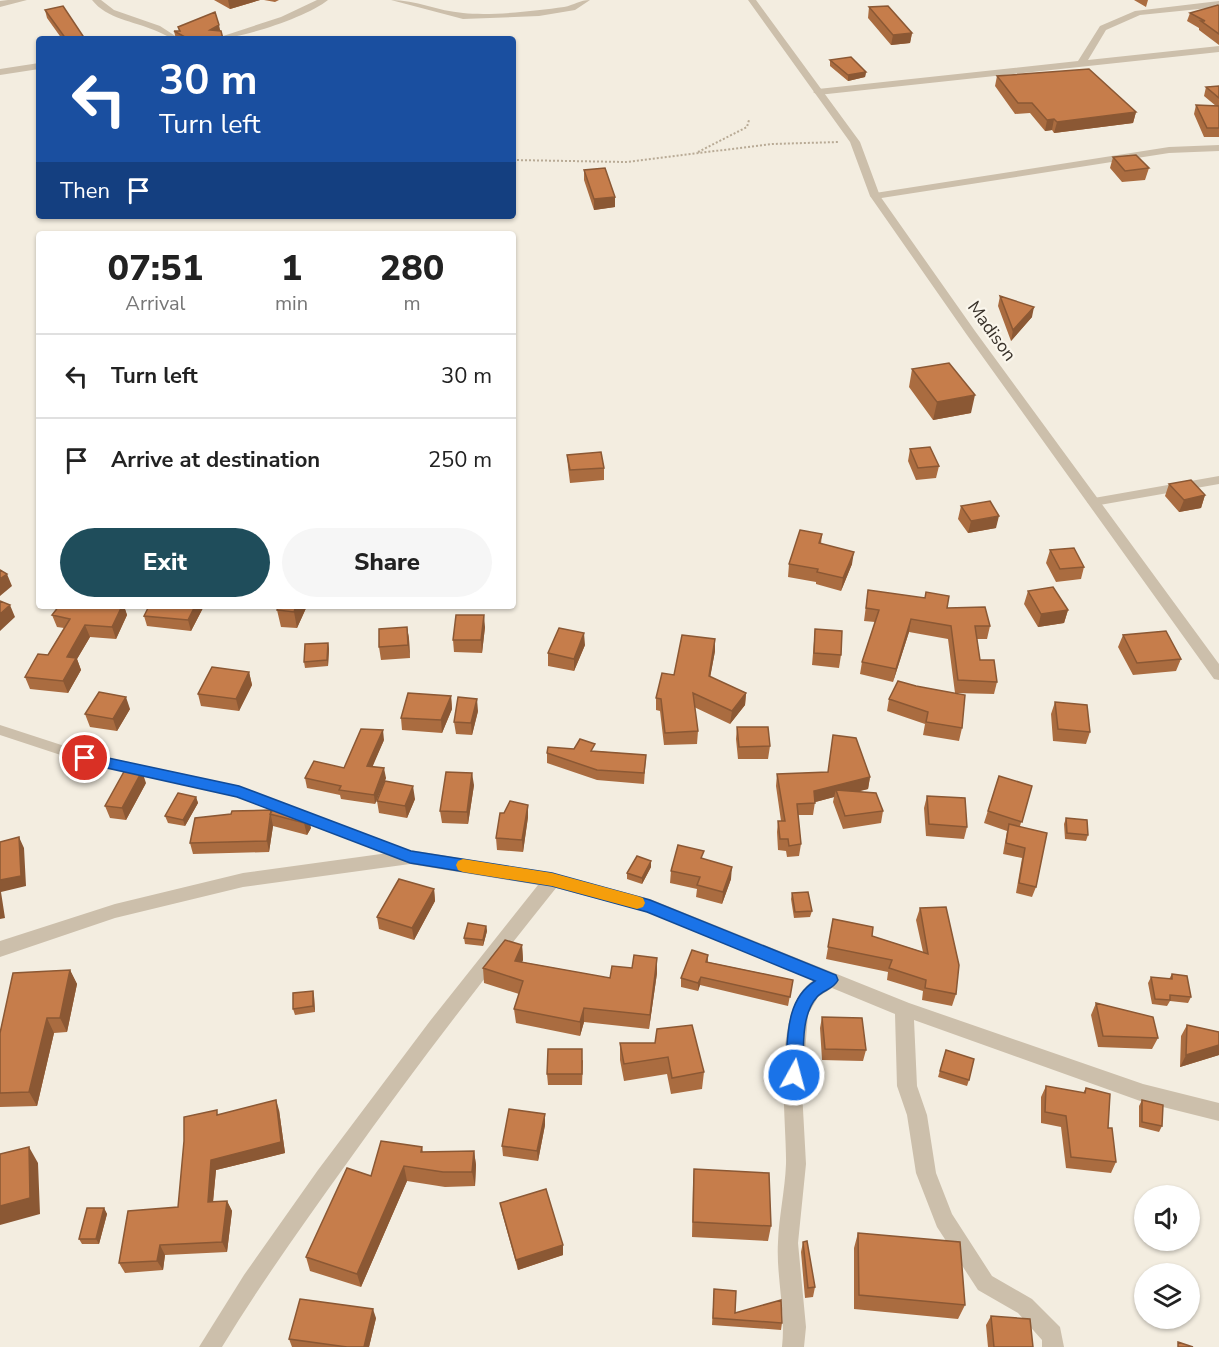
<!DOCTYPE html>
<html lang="en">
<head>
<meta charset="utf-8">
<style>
  :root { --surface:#fff; --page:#f6f6f6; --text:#222; --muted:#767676; --line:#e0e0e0; --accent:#1f4d5b }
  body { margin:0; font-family:"Nunito Sans",sans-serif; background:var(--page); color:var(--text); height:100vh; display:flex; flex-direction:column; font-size:22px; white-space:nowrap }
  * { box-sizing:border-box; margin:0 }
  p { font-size:20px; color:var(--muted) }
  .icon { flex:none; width:33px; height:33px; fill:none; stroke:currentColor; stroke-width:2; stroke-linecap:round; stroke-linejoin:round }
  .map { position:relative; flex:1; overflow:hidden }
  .details { position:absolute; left:36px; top:231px; width:480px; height:378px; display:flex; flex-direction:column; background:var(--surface); border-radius:6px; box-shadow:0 2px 4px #0004 }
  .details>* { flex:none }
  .guide { position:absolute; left:36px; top:36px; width:480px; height:183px; border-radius:6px; box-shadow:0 2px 4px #0004; background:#1a4fa0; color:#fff; overflow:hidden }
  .buttons { position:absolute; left:1134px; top:1185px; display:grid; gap:12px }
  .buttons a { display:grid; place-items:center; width:66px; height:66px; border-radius:50%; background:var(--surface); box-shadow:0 2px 4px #0004; font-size:30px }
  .pin { position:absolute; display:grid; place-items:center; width:51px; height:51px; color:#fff; margin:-26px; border:3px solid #fff; border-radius:50%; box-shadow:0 2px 6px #0007 }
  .me { position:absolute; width:66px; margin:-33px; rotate:7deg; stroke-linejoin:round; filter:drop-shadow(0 0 4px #0008) }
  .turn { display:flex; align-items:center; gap:21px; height:126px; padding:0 24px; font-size:27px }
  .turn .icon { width:78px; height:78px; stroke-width:2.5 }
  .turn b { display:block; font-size:42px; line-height:51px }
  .then { display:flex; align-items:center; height:57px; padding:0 24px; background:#0003; gap:12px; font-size:22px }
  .eta { display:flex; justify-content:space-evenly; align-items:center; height:102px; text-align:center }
  .eta b { font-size:36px; font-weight:800; line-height:42px }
  .primary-button { display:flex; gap:12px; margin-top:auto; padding:12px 24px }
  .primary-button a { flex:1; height:69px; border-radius:36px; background:var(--accent); color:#fff; font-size:24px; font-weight:800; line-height:69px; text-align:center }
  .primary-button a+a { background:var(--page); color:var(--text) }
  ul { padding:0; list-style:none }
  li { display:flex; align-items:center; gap:18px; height:84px; padding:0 24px; border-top:2px solid var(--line) }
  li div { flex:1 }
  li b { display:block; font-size:22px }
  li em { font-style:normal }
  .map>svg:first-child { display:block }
</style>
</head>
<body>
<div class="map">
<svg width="1219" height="1347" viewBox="0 0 1219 1347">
  <rect width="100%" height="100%" fill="#f3ede0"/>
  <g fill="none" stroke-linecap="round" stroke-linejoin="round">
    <path stroke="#b8aa95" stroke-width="2" stroke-dasharray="2 2" stroke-linecap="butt" d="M698,152L747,127L749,120
      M513,160L626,162L772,144L839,142"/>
    <path fill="#ccbfab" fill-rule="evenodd" d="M0,725L86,753L239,787L415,853L417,857L415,861L410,862L405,861L237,797L85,763L0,735Z"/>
    <path fill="#ccbfab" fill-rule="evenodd" d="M8,0H27L0,7V1Z
      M92,0H101L114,10L160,26L180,39C170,39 164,34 154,30C133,21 107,19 92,0Z
      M317,0H328C307,17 241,39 214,39L281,17Z
      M391,0C416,0 438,11 463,13C492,16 535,11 564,7C574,5 580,0 590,0L575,10L539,16L463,19Z
      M1219,1V7L1140,15L1106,30L1088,60L1219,46V52L818,95L813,92L818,89L1078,61L1100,26L1135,11Z
      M39,63V69L0,75V69Z
      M1219,145V151L1169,153L875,199L870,196L875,193L1169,147Z
      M1219,476V484L1094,506L1087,502L1094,498Z
      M410,850L552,873L650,899L909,1003L1143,1084L1219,1103V1121L1143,1102L914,1020L917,1086L927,1115L936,1173L952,1214L992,1276L1032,1299L1060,1327L1064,1347H1042V1340L1018,1313L978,1290L937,1227L916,1173L907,1115L897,1086L895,1014L832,988L818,997L808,1014L802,1091L806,1164L798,1243L806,1327L804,1347H782C786,1312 776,1277 778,1242C779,1216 785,1190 786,1164C787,1119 770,1007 814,980L647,912L556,888C484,978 414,1069 347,1163C304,1223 261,1283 222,1347H199L244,1275L318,1170L430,1021L538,885L410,864L243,887L115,918L0,957V941L115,904L243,873Z"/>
    <path fill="#ccbfab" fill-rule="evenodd" d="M748,0H756L860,142L880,196L975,331L1219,664V680L1214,679L967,335L870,196L850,142Z"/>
  </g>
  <path fill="#aa6c40" d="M214,0H260L230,9Z
    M264,0H279L275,2Z
    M1134,0H1148L1146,7Z
    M1219,6V45L1199,30V28L1187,21L1190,13Z
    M869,7L912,33L910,43L891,45L868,18Z
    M45,10L85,39H62L47,18Z
    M178,27L220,31L223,39H176L174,31H179Z
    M830,60L866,72L865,77L848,81L830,66Z
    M997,76L1136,112L1133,123L1054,133L1052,130L1045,131L1030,113L1015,114L995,86Z
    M1219,86V137H1204L1194,114L1196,105L1216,106L1204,96L1206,87Z
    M1113,157L1149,168L1145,180L1122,182L1110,168Z
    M584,170L615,207L594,210L584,180Z
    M1000,296L1032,317L1011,341L998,306Z
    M912,369L971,413L933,420L909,387Z
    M910,449L939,466L936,478L916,480L908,461Z
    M567,455L604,468V480L570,483L568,467Z
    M1169,484L1205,495L1201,508L1179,512L1165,496Z
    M961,506L996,528L968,533L958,519Z
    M822,534L821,544L852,564L841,591L816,584V582L788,577L789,564Z
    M1050,550L1084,567L1081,579L1056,582L1046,563Z
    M868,590L947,608L990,626L987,639H977L980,660L997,682L994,694L955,693L948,639L909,632L893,682L860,674L862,662L875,622L864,621Z
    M1028,591L1068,610L1064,623L1038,627L1024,604Z
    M59,606H124L127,615L116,639L90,637L77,659L81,670L68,693L30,689L25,677L48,655L64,628L57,627L52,615Z
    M149,606H204L191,631L147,626L144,616Z
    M307,606L297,628L281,627L277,610Z
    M407,627L409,639L410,658L381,660L379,647Z
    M485,627L482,653L454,652L453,640Z
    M815,629L841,655L839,668L812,665Z
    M1123,635L1181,659L1176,671L1133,675L1118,647Z
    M715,639V651L710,677L746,693L745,705L730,724L694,707L698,731L697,744L664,745L660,711L656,710V698L674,675Z
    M328,643L329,649L328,666L305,668L304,662Z
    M585,645L574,671L548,666V653Z
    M249,672L252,685L239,711L201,706L198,694Z
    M898,681L962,728L959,741L923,735L925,724L887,711L889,699Z
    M451,696L452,709L442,733L402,730L401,718Z
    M1055,702L1090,732L1086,744L1053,741L1051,714Z
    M130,709L117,731L90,727L85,714Z
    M478,711L472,735L456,734L454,722Z
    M737,727L770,746L768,759H738L736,739Z
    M384,740L372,766L386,778L375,804L341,799L340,795L307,788L305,778L344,768Z
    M595,751L646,755L644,784L597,780L547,763V753Z
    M777,774L870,777L868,789L858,791L883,811L881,823L843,829L833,802L834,797L815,802L813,815H798L801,844L799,856L787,857L786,851L778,850L777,832L778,821H781L776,786Z
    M999,776L1032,786L1020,826L1036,887L1032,897L1016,893L1022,858L1003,854L1007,831L984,823Z
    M146,783L126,820L110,818L105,806Z
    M474,785L468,824L442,823L440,811Z
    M927,796L967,827L964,839L926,836L924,808Z
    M196,797L198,803L185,826L168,823L165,816Z
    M415,799L407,818L379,813L377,801Z
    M277,803L311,828L307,835L273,826L269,852L193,854L190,843L272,811Z
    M528,805V817L523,852L497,850L496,838L504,813Z
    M1066,818L1088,835L1086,841L1065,839L1064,824Z
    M703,858L731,879L722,904L696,897L697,889L670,883L671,871Z
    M651,861V867L642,884L627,879V873Z
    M434,889L435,901L414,940L379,929L377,917Z
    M792,893L812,911L810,917L794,918L791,899Z
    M920,908L956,994L952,1006L922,1000L923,991L887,980L888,972L826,959L833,919L872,936L923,952L916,920Z
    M486,926L487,931L483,946L465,944L464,938Z
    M522,945L523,960L522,962L610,978L657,958V973L649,1029L584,1022L580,1036L516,1023L514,1009L519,994L484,983L483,968Z
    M708,955V962L793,980L788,1006L700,985L698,991L681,987V978Z
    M70,970L77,984L67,1032L54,1033L37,1106L0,1107V1033Z
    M1172,974L1191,997L1188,1003L1170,1001L1167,1006L1152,1004L1148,983L1151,977L1169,979Z
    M313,991L314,996L315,1012L295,1015L293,1009Z
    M1096,1003L1158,1038L1152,1049L1098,1047L1091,1015Z
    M822,1017L866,1050L863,1061L822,1060L820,1028Z
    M1187,1025L1219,1032V1055L1180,1067L1181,1036Z
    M620,1043H655L704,1072L702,1089L671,1094L667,1074L624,1081L620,1060Z
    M946,1050L969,1080L967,1086L938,1077Z
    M583,1060L582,1085H548L547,1074Z
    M1046,1086L1083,1093L1086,1088L1108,1128L1116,1162L1111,1173L1066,1168L1061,1127L1041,1123V1097Z
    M1142,1100L1162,1126L1159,1132L1139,1127V1106Z
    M279,1110L285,1153L216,1170L213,1202L227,1201L232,1211L227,1252L165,1255L163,1270L125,1273L119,1263L178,1207L219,1114Z
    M545,1125L538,1161L503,1156L502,1146Z
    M422,1147L423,1152L474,1151L476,1165L475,1186L445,1187L407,1181L361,1287L310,1271L306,1257L371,1176Z
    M694,1169L771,1226L768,1241L692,1237L693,1185Z
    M500,1203L563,1255L518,1270L502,1213Z
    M104,1208L107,1214L99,1244H82L79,1239Z
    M858,1233L965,1305L958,1319L854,1309V1248Z
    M803,1242L815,1287L813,1297L805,1298L801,1252Z
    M714,1289L735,1313L782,1323L781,1330L712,1325Z
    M991,1316L1033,1347H988L986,1325Z
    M376,1318L369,1347H292L289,1339Z"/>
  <path fill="#8b5834" d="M228,0H260L230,9Z
    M219,25L221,34L210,30Z
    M912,33L910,43L891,45L893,35Z
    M866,72L865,77L848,81V75Z
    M1136,112L1133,123L1054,133L1057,122Z
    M1054,119L1052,130L1045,131L1047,120Z
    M615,197V207L594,210V199Z
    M1034,307L1032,317L1011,341L1013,330Z
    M975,395L971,413L933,420L937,402Z
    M1205,495L1201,508L1179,512L1184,500Z
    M999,516L996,528L968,533L971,521Z
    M854,552L852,564L841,591L843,578Z
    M7,574L12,586L0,596V579Z
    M10,605L15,617L0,631V614Z
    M122,606H124L127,615L116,639L112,627Z
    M195,606H204L191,631L188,620Z
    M296,606H307L297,628L294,612Z
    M1068,610L1064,623L1038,627L1041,614Z
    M484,615L485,627L482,653L481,640Z
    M911,619L909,632L893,682L896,669Z
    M85,625L90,637L77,659L81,670L68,693L63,681L67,657Z
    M407,627L409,639L410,658L408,645Z
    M584,633L585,645L574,671V659Z
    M715,639V651L708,689L709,676Z
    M328,643L329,649L328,666L327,660Z
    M249,672L252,685L239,711L236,699Z
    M746,693L745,705L730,724L732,711Z
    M451,696L452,709L442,733L441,720Z
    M126,697L130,709L117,731L113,719Z
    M477,699L478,711L472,735L471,723Z
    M383,730L384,740L369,775L367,766Z
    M384,768L386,778L375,804L374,795Z
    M142,771L146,783L126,820L122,808Z
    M472,773L474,785L468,824L467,812Z
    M870,777L868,789L838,797L836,790L834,797L812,803L814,791Z
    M413,786L415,799L407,818L405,806Z
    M196,797L198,803L185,826L183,820Z
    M528,805V817L523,852L522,840Z
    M271,816L273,826L269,852L267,841Z
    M309,816L311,828L307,835L304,823Z
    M19,837L24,848L26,886L1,892L5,918L0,919V880Z
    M651,861V867L642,884V878Z
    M732,867L731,879L722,904L723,892Z
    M434,889L435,901L414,940L412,928Z
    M486,926L487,931L483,946V940Z
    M522,945L523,960L516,975L515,961Z
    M657,958V973L649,1029L650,1015Z
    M70,970L77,984L67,1032L60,1018Z
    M701,977L700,985L698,991V983Z
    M313,991L314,996L315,1012L313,1006Z
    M584,1008V1022L580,1036V1022Z
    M47,1018L54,1033L37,1106L29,1092Z
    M1219,1045V1055L1180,1067L1186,1055Z
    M276,1100L279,1110L285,1153L216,1170L212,1212L208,1202L211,1160Z
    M545,1114V1125L538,1161L537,1151Z
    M29,1147L38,1163L40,1214L0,1225V1206Z
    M474,1151L476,1165L475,1186L472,1172Z
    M404,1166L407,1181L361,1287L357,1274Z
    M227,1201L232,1211L227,1252L222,1242Z
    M104,1208L107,1214L99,1244L96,1239Z
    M160,1245L165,1255L163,1270L157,1261Z
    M563,1245V1255L518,1270L516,1260Z
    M373,1309L376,1318L369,1347H364Z"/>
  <path fill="#c67d4b" stroke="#8b5834" stroke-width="1.5" d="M1218,5L1219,6V34L1201,21H1205L1190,13Z
    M63,6L85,39H66L45,10Z
    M888,6L912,33L893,35L869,7Z
    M215,12L219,25L210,30L221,31L223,39H181L187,38L174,31H180L178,27Z
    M851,57L866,72L848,75L830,60Z
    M1089,69L1136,112L1057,122L1054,119L1047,120L1032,103H1018L997,76Z
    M1219,86V98L1206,87Z
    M1196,105L1219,106V128H1207Z
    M1136,155L1149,168L1125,171L1113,157Z
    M605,168L615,197L594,199L584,170Z
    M1000,296L1034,307L1013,330Z
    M949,363L975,395L937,402L912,369Z
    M930,447L939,466L918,468L910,449Z
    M601,452L604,468L570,470L567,455Z
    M1191,480L1205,495L1184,500L1169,484Z
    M990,501L999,516L971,521L961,506Z
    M800,530L822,534L819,543L854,552L843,578L817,572L818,569L789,564Z
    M1074,548L1084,567L1060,569L1050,550Z
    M0,570L7,574L0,579Z
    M1053,587L1068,610L1041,614L1028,591Z
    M868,590L925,598L926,592L949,596L947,608L985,607L990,626H975L980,660H994L997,682L958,680L951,626L911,619L896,669L862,662L879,610L866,608Z
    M0,601L10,605L0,614Z
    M59,606H122L112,627L85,625L67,657L76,658L63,681L25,677L38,654L48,655L70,619L52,615Z
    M149,606H195L188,620L144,616Z
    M279,606H296L294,612L277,610Z
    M456,615H484L481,640H453Z
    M407,627L408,645L379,647V629Z
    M559,628L584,633L574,659L548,653Z
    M815,629L842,631L841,655L814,653Z
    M1166,631L1181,659L1137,663L1123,635Z
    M682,635L715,639L709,676L746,693L732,711L693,693L698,731L665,733L661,699L656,698L662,673L674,675Z
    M328,643L327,660L304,662L305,644Z
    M212,667L249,672L236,699L198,694Z
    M898,681L916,686L965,695L962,728L926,722L928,712L889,699Z
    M99,692L126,697L113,719L85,714Z
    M408,693L451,696L441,720L401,718Z
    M458,697L477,699L471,723L454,722Z
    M1055,702L1087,705L1090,732L1058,729Z
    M737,727H768L770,746L739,747Z
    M361,729L383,730L367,766L384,768L374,795L339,790L341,786L305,778L314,761L344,768Z
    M833,735L856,738L870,777L814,791L815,803L797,804L801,844L789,846L788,839H780L778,821H785L777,774L828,772Z
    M580,739L595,744L591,751L646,755L644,773L597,770L547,753L548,747L574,749Z
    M126,768L142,771L122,808L105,806Z
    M446,772L472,773L467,812L440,811Z
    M999,776L1032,786L1022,822L988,811Z
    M385,781L413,786L405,806L377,801Z
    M836,790L876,793L883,811L845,816Z
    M178,793L196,797L183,820L165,816Z
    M927,796L965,798L967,827L929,824Z
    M510,801L528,805L522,840L496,838L500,813H504Z
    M277,803L309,816L304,823L270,814Z
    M271,810L267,841L190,843L195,818L231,814L232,811Z
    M1066,818L1087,820L1088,835L1067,833Z
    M1009,824L1047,833L1036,887L1019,883L1025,848L1006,843Z
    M19,837L21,876L0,880V842Z
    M678,845L704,851L701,858L732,867L723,892L697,885L700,877L671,871Z
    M637,856L651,861L642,878L627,873Z
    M399,879L434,889L412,928L377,917Z
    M808,892L812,911L795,912L792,893Z
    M946,907L959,965L956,994L925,988L926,980L889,968L892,960L828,947L833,919L873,927L872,936L928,954L920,908Z
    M468,923L486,926L483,940L464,938Z
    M505,940L522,945L515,961L610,978L612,966L632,968L634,955L657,958L650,1015L584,1008L580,1022L514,1009L523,981L483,968Z
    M692,950L708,955L706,962L793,980L790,997L701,977L698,983L681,978Z
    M70,970L60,1018H47L29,1092L0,1093V1033L13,973Z
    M1172,974L1187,976L1191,997L1170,995V1000L1155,999L1151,977L1172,979Z
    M313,991V1006L293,1009V993Z
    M1096,1003L1153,1017L1158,1038L1103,1036Z
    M822,1017L862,1018L866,1050L825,1049Z
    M692,1025L704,1072L672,1078L668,1057L624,1064L620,1043H655L657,1029Z
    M1187,1025L1219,1032V1045L1186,1055Z
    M548,1049H582V1074H547Z
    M946,1050L974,1059L969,1080L940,1071Z
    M1046,1086L1085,1093L1086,1088L1110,1094L1108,1128H1112L1116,1162L1071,1157L1066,1116L1045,1112Z
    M276,1100L281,1142L211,1160L208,1202L227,1201L222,1242L160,1245L157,1261L119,1263L128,1211L178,1207L184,1141V1117L217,1110V1115Z
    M1142,1100L1163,1105L1162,1126L1142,1122Z
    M509,1109L545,1114L537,1151L502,1146Z
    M381,1141L422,1147L421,1152L474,1151L472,1172H443L404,1166L357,1274L306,1257L347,1168L371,1176Z
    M29,1147L30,1198L0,1206V1154Z
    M694,1169L769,1173L771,1226L693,1222Z
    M546,1189L563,1245L516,1260L500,1203Z
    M87,1208H104L96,1239H79Z
    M858,1233L960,1242L965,1305L859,1295Z
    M807,1241L815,1287L808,1288L803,1242Z
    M714,1289L736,1291L735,1313L781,1300L782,1323L713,1318Z
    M300,1299L373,1309L364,1347H347L289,1339Z
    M991,1316L1030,1319L1033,1347H994Z
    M1178,1342L1193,1347H1178Z"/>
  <path fill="#1a73e8" stroke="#114b97" stroke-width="1.5" d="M85,753L239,786L411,851L552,873L650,900L836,975L838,980C834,989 823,990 817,997C800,1016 804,1051 803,1075L800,1080L794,1082L788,1080L785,1075C788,1042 784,1000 815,981L647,912L552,886L410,863L237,797L80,762L78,758L80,755Z"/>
  <path fill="#f59e0b" d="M463,859L552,873L637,896L643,898L645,903L643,907L637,909L552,886L463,872L458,870L456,865L458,861Z"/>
  <g text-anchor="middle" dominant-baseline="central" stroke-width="4.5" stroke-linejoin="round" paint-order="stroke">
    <g font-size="18" fill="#39322a" stroke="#faf6ec">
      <text transform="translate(992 331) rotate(54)">Madison</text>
    </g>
  </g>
</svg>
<div class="buttons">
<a><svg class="icon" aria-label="sound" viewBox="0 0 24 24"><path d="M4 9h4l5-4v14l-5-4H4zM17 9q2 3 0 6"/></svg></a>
<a><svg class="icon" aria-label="layers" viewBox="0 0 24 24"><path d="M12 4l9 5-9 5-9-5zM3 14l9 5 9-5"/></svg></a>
</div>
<div class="pin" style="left:85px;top:758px;background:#d93025"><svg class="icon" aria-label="arrive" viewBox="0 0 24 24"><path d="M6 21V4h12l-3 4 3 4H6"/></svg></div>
<svg class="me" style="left:794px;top:1075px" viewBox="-20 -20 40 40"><circle r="17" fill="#1a73e8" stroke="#fff" stroke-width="3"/><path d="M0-11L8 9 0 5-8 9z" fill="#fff"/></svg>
<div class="guide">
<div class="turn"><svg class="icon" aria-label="left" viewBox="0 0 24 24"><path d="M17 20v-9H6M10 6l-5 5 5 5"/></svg><div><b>30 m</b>Turn left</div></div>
<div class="then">Then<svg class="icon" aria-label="arrive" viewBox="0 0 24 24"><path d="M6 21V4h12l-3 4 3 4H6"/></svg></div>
</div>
<section class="details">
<div class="eta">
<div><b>07:51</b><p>Arrival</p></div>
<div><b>1</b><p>min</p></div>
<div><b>280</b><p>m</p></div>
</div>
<ul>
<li><svg class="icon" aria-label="left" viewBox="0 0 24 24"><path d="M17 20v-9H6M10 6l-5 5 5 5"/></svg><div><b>Turn left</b></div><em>30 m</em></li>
<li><svg class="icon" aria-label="arrive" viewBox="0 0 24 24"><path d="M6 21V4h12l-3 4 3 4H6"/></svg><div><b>Arrive at destination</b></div><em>250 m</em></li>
</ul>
<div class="primary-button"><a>Exit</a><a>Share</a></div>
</section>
</div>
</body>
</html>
